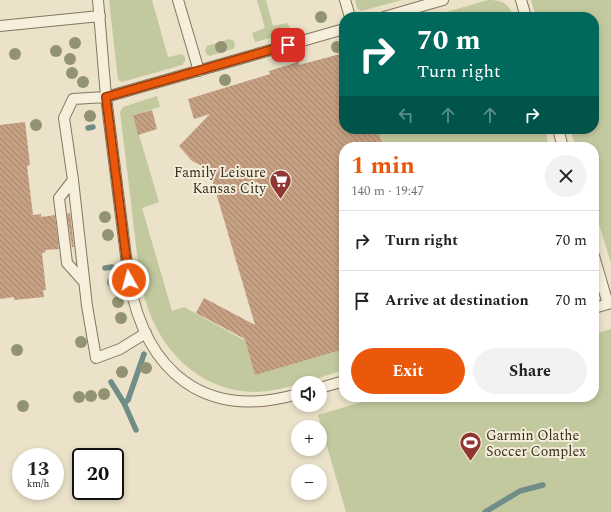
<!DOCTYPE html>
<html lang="en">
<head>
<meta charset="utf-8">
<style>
  :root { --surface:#fff; --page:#f2f2f2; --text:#222; --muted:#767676; --line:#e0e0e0; --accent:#ea580c }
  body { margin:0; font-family:Spectral,serif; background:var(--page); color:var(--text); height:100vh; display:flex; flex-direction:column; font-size:15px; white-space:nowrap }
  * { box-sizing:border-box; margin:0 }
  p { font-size:13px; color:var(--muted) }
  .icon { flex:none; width:22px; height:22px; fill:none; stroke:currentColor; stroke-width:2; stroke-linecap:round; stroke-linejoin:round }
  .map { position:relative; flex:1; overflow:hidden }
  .side { position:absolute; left:339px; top:142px; width:260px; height:260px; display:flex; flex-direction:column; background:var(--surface); border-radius:16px; box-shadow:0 2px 6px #0003 }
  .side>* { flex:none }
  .hud { position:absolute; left:339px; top:12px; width:260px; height:122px; border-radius:16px; box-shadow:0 2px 6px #0003; background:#00695c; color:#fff; overflow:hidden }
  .tools { position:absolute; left:291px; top:376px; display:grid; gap:8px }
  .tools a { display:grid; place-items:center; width:36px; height:36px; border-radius:50%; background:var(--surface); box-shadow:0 2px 6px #0003; font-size:20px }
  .speed { position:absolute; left:12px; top:448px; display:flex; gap:8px; font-size:20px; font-weight:700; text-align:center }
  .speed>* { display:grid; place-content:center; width:52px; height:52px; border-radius:50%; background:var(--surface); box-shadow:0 2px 6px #0003; line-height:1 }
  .speed small { font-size:10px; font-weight:400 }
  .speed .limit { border:2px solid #111; border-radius:6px; background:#fff; color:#111 }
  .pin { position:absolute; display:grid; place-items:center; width:34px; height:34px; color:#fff; margin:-17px; border-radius:8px; box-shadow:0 2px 6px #0006 }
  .me { position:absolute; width:44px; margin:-22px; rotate:353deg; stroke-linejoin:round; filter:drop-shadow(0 0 3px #0008) }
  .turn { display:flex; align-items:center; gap:14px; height:84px; padding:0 12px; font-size:18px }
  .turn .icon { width:52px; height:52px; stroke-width:2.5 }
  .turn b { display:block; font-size:28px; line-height:34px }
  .lanes { display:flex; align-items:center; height:38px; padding:0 12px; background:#0003; justify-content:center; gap:20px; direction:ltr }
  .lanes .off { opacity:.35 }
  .round { display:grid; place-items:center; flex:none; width:42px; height:42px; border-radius:21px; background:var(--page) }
  .summary { display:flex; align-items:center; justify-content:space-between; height:68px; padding:0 12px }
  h1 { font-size:24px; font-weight:700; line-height:30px; color:var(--accent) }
  .cta { display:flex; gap:8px; margin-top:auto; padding:8px 12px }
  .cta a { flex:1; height:46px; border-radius:24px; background:var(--accent); color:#fff; font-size:16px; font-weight:700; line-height:46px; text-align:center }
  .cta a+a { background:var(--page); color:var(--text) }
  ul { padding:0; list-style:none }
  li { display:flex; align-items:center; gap:12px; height:60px; padding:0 12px; border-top:1px solid var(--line) }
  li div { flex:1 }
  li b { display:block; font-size:15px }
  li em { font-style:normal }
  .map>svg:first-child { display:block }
</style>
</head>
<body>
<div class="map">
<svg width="611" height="512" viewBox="0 0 611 512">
  <defs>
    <pattern id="building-back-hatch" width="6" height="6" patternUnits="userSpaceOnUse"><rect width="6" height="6" fill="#c6a082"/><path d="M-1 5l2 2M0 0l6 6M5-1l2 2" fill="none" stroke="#a2836a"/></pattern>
  </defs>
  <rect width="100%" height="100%" fill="#ebe2c9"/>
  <path fill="#c3c99e" d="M109,0H152L168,57L182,54L185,57V61L182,65L122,82L118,80Z
    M257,0H266L273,26L287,23L290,28L288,33L255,42L252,33L265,28Z
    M355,0H402L361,11L357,8Z
    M488,0C502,0 509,3 513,17H429Z
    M531,0H611V263L594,208V147H576L570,129H594V17H536Z
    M229,39L234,41L235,46L233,49L210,56L207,55L205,50L207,46Z
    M157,96L160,107L133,115L159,202L142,208L172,311L184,307L242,339L344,349V370C316,378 285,391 256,392C199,392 157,348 144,295C138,267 135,238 132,211C128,178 124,145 120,112L123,107Z
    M378,129H546L548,147H383Z
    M611,329V512H346L318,415L379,397H594V334Z"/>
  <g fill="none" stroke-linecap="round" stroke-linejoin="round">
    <path stroke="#708e87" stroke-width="5.5" d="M88,128L93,127
      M105,268L112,267
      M111,382L124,403L136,430
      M124,403L128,400L144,354
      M485,512L520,491L543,485"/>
  </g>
  <path fill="url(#building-back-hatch)" d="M344,53V129H378L383,147H344V349L255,375L245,339L196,313L204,298L255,325L209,169L192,161L179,146L210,114L194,119L188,99L270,74L269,71L298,62L299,65Z
    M152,110L157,129L138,135L133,115Z
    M25,122L30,165L27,166L33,215L41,214V217L55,215L59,249L45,250L46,252L42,253L46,290H43L44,297L14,300V297L0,299V125Z
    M70,213L74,247H72L67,214Z"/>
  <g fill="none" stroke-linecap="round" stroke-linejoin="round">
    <defs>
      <path id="service" d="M98,0L106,97L129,280C146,372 204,421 298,394
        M178,0L199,71
        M345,0L350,17
        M521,0L526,17
        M384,17L443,0
        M0,26L100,16
        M558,129L563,147
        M73,180L59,198L67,263L84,282
        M594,256L608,304L594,308
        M146,333L120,349L96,358L87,306L73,180L64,118L73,99L106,97L344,29
        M320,388L344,381"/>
    </defs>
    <use href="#service" stroke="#86755f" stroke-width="12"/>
    <use href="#service" stroke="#f6efdc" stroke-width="10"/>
  </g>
  <g fill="#919372">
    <circle cx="321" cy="17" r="6"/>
    <circle cx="75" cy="43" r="6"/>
    <circle cx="221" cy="47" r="6"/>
    <circle cx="337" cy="47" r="6"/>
    <circle cx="56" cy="51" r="6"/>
    <circle cx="15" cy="54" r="6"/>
    <circle cx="70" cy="59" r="6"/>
    <circle cx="72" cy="73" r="6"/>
    <circle cx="225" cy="80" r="6"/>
    <circle cx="83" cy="82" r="6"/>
    <circle cx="90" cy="116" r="6"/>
    <circle cx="36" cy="125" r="6"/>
    <circle cx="105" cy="217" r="6"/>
    <circle cx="108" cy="235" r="6"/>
    <circle cx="113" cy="282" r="6"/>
    <circle cx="118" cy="302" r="6"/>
    <circle cx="121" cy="318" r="6"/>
    <circle cx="81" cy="342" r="6"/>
    <circle cx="17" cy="350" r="6"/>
    <circle cx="146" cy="368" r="6"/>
    <circle cx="122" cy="372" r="6"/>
    <circle cx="104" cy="394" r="6"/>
    <circle cx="91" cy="396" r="6"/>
    <circle cx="79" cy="397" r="6"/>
    <circle cx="23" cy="406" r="6"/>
  </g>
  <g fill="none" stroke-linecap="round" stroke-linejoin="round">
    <defs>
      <path id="route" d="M129,280L106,97L288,45"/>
    </defs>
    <use href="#route" stroke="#983908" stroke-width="10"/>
    <use href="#route" stroke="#ea580c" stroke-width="7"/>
  </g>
  <defs>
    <symbol id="supermarket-pin" viewBox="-11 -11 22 30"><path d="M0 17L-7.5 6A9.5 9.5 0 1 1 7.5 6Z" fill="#903634" stroke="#f3ecd8"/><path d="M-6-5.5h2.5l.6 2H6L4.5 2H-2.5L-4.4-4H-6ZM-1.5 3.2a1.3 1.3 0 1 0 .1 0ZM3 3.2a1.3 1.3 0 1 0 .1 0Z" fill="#fff"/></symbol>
    <symbol id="stadium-pin" viewBox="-11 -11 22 30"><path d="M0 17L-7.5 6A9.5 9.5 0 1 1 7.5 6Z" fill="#903634" stroke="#f3ecd8"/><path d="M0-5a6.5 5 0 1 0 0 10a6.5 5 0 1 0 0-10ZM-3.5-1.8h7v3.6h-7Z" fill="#fff"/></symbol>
  </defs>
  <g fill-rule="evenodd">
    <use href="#supermarket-pin" x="268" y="168" width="25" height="34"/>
    <use href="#stadium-pin" x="458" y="430" width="25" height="34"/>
  </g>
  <g text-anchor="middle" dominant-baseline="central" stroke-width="4" stroke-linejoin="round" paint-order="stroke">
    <g font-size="14" fill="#382d21" stroke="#f3ecd8" text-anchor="end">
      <text x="266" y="172">Family Leisure<tspan x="266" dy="16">Kansas City</tspan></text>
      <text x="486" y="435" text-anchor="start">Garmin Olathe<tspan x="486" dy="16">Soccer Complex</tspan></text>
    </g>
  </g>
</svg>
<div class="tools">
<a><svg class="icon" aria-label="sound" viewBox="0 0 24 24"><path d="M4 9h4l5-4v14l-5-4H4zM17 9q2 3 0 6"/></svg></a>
<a>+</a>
<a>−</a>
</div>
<div class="speed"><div>13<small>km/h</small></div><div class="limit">20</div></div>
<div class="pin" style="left:288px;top:45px;background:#d93025"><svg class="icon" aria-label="arrive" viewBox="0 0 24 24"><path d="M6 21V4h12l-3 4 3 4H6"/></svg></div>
<svg class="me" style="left:129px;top:280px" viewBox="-20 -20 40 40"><circle r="17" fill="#ea580c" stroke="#fff" stroke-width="3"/><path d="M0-11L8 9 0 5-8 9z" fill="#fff"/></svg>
<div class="hud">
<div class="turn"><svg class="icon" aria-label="right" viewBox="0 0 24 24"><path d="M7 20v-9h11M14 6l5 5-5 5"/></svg><div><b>70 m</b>Turn right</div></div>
<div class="lanes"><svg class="icon off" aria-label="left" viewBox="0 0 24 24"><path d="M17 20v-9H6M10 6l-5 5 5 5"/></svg><svg class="icon off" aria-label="ahead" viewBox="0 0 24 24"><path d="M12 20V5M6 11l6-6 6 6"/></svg><svg class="icon off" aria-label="ahead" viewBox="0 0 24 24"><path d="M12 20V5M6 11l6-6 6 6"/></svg><svg class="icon" aria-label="right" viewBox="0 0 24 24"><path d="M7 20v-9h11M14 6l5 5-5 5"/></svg></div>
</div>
<section class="side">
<div class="summary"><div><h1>1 min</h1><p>140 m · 19:47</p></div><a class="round"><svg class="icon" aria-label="close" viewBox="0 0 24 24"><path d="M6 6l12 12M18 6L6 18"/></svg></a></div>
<ul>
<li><svg class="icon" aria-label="right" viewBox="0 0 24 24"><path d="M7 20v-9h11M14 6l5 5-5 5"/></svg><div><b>Turn right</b></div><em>70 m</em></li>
<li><svg class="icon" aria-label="arrive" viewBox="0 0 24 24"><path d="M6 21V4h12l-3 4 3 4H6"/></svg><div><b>Arrive at destination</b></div><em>70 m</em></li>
</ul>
<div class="cta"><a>Exit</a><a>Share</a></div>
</section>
</div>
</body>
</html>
